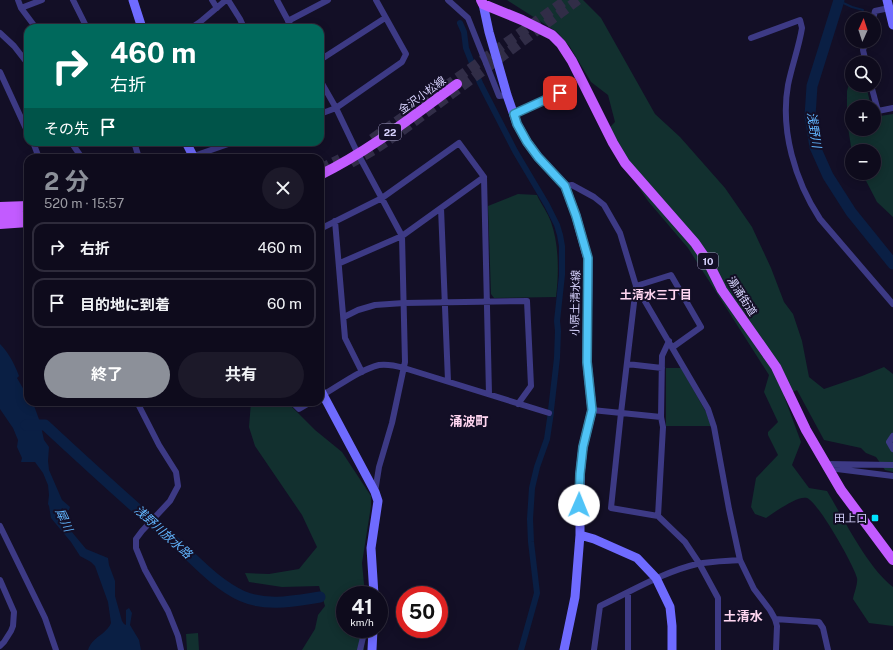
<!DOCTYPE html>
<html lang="ja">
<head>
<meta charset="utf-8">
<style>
  :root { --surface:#0e0b1c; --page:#1c1929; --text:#f1f3f6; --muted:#9b9ba3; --line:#2e2b3b; --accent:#8c9099 }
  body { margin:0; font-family:"Public Sans","Noto Sans JP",sans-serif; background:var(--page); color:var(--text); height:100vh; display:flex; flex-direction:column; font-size:15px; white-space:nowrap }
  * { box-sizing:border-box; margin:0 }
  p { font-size:13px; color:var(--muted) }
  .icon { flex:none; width:22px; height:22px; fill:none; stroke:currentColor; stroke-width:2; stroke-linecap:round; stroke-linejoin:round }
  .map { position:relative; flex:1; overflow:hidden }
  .panel { position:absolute; left:24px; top:154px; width:300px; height:252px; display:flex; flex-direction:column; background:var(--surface); border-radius:12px; box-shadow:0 2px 10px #0003,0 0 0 1px var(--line) }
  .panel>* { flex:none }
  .hud { position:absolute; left:24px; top:24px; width:300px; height:122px; border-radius:12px; box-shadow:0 2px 10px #0003,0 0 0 1px var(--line); background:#00695c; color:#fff; overflow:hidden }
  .needle { width:26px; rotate:3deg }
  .buttons { position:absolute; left:845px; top:12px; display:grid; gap:8px }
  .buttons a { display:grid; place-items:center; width:36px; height:36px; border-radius:50%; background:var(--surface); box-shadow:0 2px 10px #0003,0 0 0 1px var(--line); font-size:20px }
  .speed { position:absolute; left:336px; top:586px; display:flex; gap:8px; font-size:20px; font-weight:700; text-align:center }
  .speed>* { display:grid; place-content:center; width:52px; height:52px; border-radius:50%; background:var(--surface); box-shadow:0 2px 10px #0003,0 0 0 1px var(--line); line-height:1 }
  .speed small { font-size:10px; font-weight:400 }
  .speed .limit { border:6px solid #d22; background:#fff; color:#111 }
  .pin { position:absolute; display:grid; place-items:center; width:34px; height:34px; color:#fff; margin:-17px; border-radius:8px; box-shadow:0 2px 6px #0006 }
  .me { position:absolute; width:44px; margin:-22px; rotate:1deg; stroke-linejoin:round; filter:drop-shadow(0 0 3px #0008) }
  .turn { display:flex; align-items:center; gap:14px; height:84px; padding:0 20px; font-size:18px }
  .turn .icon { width:52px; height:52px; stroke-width:2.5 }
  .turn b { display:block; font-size:28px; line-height:34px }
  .then { display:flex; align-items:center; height:38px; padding:0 20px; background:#0003; gap:8px; font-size:15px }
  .round { display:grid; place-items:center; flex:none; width:42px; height:42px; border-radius:21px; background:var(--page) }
  .overview { display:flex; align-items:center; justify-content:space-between; height:68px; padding:0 20px }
  h1 { font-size:24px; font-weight:700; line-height:30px; color:var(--accent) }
  .primary-button { display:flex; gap:8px; margin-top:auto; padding:8px 20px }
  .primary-button a { flex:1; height:46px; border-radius:24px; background:var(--accent); color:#fff; font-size:16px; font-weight:700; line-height:46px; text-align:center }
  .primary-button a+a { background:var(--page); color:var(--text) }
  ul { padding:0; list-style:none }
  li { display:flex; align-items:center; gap:12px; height:50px; margin:0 8px 6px; padding:0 12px; border:2px solid var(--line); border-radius:12px }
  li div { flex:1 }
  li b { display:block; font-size:15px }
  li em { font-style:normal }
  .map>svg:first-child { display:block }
</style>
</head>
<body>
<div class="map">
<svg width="893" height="650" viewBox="0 0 893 650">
  <rect width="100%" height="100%" fill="#130f26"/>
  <path fill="#12302f" d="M507,0H583L601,18L655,114L680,137L725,188L752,227L771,268L784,302L793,314L802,341L809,377L824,389L862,376L884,367L893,374V472L885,470L876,457L866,453L861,448L824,440L797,390L784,396L801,442L792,465L809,488L827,491C844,519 867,567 893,587V626L869,623L853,599C854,593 858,584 857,578C854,565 818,502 807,498C798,495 775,512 766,518L755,514L751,507L756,478L778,455L768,435V432L778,422L764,392L769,375L688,248L648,201L603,134L615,122L608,95L591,82L570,47L557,32Z
    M852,73V85H866L871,107H852V129H874V117L893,114V217L877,202L862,173H874V151H852V153L847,121V91Z
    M518,194L537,195C541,204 548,213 551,222C559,244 559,274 556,297L494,298L491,294L488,206Z
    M666,368H681L706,412L711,426H666Z
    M251,402H287L315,430L342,452L371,496V506L362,563L365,595H345V629H365L364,650H302L315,629L318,615L325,606L319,586L282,587L249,582L245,573L269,574L299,569L317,547L302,515L255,446L249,427Z
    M198,633L199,650H187L186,634Z"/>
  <path fill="#0a1f44" d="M0,344C9,353 15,365 19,376L17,378L28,397V402L33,403L40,422L44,440L49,447L48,461L49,470L62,500L70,507L69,510L67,511L62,508L60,512L71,531L86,549L108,558L109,565L115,581V596L122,621L124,624L126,625V610L129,608L132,613L130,625L139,640L141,650H88C93,636 106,635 111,623L108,602L95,566L91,562L80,556L71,542L51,518L49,506L48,504L49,495L48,485L43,473L35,462H21L22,458L17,447L18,440L13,428L0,409Z"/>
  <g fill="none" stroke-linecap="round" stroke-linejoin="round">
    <path stroke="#0a1f44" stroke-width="2" d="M839,1L852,7L863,10"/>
    <path stroke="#0a1f44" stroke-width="6" d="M460,23L464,32L466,48L480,83L515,151L547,205L557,225L560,235L562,246V275L557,321L558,331L557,358L551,410
      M521,650L537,593L531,542L530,519L532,488L537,467L547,439L551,412"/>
    <path stroke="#0a1f44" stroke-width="11" d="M839,0L812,86L810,116L815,147L828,176L851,212L893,264
      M26,425H45C88,465 132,505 176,543C197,562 216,584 242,596C267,607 294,601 320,597"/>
    <path stroke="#312d47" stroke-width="10" stroke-dasharray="10 5" stroke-linecap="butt" d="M372,139L566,0
      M351,163L374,150L399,133L578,0
      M320,169L340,159"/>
    <path stroke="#3d3a85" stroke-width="6" d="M18,0L21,8L36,28
      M73,0L87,28
      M212,0L217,8
      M228,0L240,19L244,28
      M277,0L292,28
      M448,0L468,18L499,96L507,95
      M21,8L42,0
      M873,19L875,11L889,8
      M288,21L328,0
      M191,28L200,22L226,0
      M0,33L14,46L28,64
      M751,38L800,20L802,28C799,47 792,65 788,85C780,130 795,181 820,219L893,304
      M866,41L863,50L866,63
      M320,60L385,18
      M0,72L28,133
      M320,80L336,108L358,154L402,236L405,362L392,423L379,467L375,492
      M871,85L878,111L893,108
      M320,114L336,108L402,62L406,54L376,0
      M514,114L560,93
      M33,142L39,158
      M71,142L82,158
      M134,142L139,158
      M188,158L234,142
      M565,186L572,185L594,197L604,205L620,233L636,286L708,409L714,427L729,509L740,560L754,589L770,610L775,619L777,626L776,650
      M441,208L448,381
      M335,221L345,338L362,372
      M320,229L382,198L459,143L484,177L489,394
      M340,263L402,236L484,177
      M636,286L621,413L611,508L658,516L685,542L699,563L718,598V650
      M636,286L671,275L701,327L673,347
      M344,317L358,310L375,305L404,303L527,301L531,386L518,404
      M627,364L662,368
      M321,396C339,386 359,370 379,365C387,364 397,366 404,368L549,413
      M137,402L159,445L176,472L178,486L170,501L142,531L136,539V548L145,570L168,611L178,636L181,650
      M292,402L299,409L311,402
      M592,410L661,417
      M893,436L889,442L893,449
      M826,464L893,465
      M829,468L893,476
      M658,516L663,427L661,417L662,356L669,341
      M0,526L45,618L56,650
      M0,580L14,612L13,626L11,631L4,642L0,646
      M628,593V650
      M775,619L819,622L823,628L828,650
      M360,650L365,629
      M594,650L600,606C632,591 663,572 697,564C711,561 726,561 740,560"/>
    <path stroke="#6f6bff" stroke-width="9" d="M133,0L142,28
      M887,0L893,25
      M483,4L489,32L507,95L517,124L527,142L538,157L565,186L576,216L588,259L587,362L592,410L583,447L580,474V535L575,597L564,650
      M186,142L194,158
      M320,389L375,492L378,501L371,548L374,595
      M580,535L594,539L637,558L656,578L670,607L672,626V650
      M372,650L373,629"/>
    <path stroke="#c25bff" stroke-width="10" d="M481,0L483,4L522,20L552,35L561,44L572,61L613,143L625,163L695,243L708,262L722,290L776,367L806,430L841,490L893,560
      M320,175C369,151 413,116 457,84
      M0,207L28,206
      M0,217L26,216
      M0,224L28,222"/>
  </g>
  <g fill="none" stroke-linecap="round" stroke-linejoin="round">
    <defs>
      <path id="route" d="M560,93L514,114L517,124L527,142L538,157L565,186L576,216L588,258L587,362L592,410L583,447L580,474L579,505"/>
    </defs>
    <use href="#route" stroke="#337fa1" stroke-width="10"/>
    <use href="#route" stroke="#4fc3f7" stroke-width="7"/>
  </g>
  <rect fill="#00e5ff" stroke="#130f26" stroke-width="1.5" x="871" y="514" width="8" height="8" rx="2"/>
  <g text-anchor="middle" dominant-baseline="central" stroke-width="4" stroke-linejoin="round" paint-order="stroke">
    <g fill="#130f26" stroke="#9e99be" stroke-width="1">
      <rect x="379" y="124" width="22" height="16" rx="3"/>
      <rect x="698" y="253" width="20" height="16" rx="3"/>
    </g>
    <g font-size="10" font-weight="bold" fill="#d9d4ff">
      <text x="390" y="132">22</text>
      <text x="708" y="261">10</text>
    </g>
    <g font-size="11" fill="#d9d4ff" stroke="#130f26">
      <text transform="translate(422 95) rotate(-36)">金沢小松線</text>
      <text transform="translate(742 296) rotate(57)">湯涌街道</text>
      <text transform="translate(575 303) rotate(-89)">小原土清水線</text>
    </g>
    <g font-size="11" fill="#d9d4ff" stroke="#130f26" text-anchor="end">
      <text x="867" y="518">田上口</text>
    </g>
    <g font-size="12" font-style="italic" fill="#62b6ff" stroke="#130f26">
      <text transform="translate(814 130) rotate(81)">浅野川</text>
      <text transform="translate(64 520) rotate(65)">犀川</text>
      <text transform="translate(163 532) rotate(42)">浅野川放水路</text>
    </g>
    <g font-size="12" font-weight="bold" fill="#ffd6f0" stroke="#130f26">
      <text x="656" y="295">土清水三丁目</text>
    </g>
    <g font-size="13" font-weight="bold" fill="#ffd6f0" stroke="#130f26">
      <text x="469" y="421">涌波町</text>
      <text x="743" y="616">土清水</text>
    </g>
  </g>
</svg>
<div class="buttons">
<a><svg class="needle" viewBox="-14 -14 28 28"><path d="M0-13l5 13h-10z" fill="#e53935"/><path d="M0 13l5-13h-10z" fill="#9b9ba3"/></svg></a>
<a><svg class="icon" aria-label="search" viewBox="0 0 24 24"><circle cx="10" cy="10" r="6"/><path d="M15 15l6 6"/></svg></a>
<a>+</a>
<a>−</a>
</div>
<div class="speed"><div>41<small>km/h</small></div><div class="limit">50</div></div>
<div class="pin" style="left:560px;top:93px;background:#d93025"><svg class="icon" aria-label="arrive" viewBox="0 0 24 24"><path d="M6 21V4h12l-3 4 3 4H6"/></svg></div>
<svg class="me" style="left:579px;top:505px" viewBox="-20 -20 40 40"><circle r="19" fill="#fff"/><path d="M0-13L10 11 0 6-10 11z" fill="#4fc3f7"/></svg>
<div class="hud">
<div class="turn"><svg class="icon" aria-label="right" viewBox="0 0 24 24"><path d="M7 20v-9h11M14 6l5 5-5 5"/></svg><div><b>460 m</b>右折</div></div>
<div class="then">その先<svg class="icon" aria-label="arrive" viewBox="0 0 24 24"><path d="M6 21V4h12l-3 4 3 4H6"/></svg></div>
</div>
<section class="panel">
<div class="overview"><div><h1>2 分</h1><p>520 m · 15:57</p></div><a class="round"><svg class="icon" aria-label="close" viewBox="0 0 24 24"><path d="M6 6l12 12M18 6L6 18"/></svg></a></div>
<ul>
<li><svg class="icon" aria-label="right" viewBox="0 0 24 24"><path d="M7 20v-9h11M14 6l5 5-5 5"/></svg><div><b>右折</b></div><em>460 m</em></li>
<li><svg class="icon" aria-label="arrive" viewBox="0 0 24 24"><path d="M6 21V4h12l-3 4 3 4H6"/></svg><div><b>目的地に到着</b></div><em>60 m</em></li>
</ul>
<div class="primary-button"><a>終了</a><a>共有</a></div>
</section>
</div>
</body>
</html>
